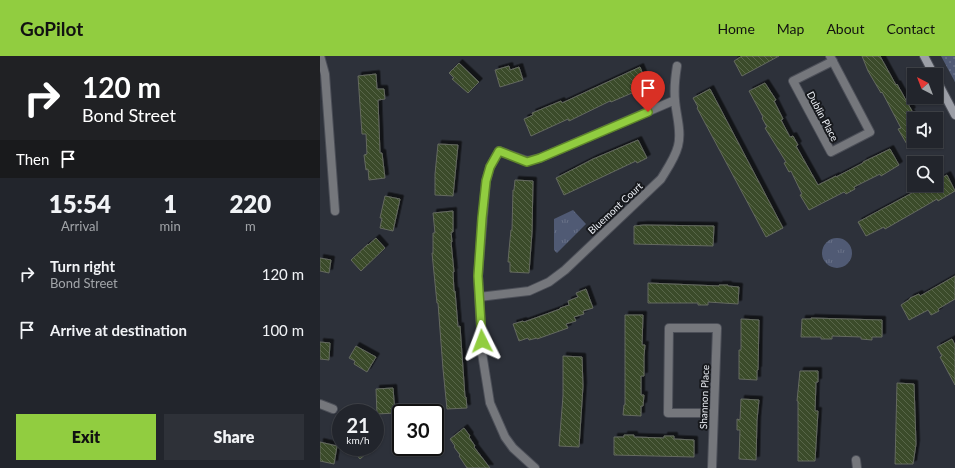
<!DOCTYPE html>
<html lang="en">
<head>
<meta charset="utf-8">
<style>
  :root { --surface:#22252c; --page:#2e3138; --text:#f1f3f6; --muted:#a2a5a9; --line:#3f4248; --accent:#91cd40 }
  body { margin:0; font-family:Lato,sans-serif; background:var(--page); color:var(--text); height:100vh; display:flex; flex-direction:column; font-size:15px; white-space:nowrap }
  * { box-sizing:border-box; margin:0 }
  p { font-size:13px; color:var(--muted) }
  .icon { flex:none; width:22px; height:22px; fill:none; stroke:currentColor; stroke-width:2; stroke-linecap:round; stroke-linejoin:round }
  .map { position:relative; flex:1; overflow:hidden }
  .side { display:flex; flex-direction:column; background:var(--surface); width:320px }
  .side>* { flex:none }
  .hud { background:#202124; color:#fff; overflow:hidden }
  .needle { width:26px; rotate:318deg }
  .fabs { position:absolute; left:587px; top:12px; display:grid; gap:8px }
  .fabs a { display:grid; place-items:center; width:36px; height:36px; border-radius:0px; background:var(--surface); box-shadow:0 1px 3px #0004,0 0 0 1px var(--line); font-size:20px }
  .speed { position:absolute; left:12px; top:348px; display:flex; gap:8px; font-size:20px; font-weight:700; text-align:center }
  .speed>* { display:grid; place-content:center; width:52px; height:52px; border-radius:50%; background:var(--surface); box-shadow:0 1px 3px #0004,0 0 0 1px var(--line); line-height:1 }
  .speed small { font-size:10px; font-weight:400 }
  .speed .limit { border:2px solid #111; border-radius:6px; background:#fff; color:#111 }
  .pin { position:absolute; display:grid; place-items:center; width:34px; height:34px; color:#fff; margin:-41px -17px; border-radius:50% 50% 50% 0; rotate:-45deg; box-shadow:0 0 4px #0007 }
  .pin .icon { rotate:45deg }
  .me { position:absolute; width:44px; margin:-22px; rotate:357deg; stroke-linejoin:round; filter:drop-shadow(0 0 3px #0008) }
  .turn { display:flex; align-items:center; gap:14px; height:84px; padding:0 16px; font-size:18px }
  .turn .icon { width:52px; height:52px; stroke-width:2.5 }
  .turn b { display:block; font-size:28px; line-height:34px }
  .then { display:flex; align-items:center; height:38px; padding:0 16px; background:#0003; gap:8px; font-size:15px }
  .eta { display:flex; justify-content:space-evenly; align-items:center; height:68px; text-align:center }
  .eta b { font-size:24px; font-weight:800; line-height:28px }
  .cta { display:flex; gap:8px; margin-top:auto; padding:8px 16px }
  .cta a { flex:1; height:46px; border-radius:0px; background:var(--accent); color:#111; font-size:16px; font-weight:800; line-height:46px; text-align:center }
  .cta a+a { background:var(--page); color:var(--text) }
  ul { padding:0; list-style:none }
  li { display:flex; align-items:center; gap:12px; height:56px; padding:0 16px }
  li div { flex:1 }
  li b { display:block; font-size:15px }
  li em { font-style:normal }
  header { display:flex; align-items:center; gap:24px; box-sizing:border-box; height:56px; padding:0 20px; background:var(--accent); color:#111 }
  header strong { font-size:19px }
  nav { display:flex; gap:22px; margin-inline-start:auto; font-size:14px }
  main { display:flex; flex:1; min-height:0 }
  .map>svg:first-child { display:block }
</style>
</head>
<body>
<header>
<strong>GoPilot</strong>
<nav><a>Home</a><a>Map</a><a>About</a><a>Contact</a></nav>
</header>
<main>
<section class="side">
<div class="hud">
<div class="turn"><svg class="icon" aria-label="right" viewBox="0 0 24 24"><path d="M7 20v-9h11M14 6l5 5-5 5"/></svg><div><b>120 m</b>Bond Street</div></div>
<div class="then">Then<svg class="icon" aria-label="arrive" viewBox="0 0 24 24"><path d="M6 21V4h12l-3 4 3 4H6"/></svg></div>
</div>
<div class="eta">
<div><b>15:54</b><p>Arrival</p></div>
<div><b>1</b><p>min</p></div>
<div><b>220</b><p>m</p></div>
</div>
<ul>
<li><svg class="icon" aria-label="right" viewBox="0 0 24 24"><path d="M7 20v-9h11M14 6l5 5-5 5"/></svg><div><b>Turn right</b><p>Bond Street</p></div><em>120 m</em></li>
<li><svg class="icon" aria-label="arrive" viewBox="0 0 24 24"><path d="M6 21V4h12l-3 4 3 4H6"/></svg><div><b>Arrive at destination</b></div><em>100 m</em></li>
</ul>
<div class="cta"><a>Exit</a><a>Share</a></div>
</section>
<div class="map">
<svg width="635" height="412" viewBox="0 0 635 412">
  <defs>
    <pattern id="grass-dots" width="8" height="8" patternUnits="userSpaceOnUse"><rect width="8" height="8" fill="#505a74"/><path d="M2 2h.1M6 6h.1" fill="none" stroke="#697288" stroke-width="1.8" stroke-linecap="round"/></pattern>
    <pattern id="park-tufts" width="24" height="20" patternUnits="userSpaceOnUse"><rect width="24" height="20" fill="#505a74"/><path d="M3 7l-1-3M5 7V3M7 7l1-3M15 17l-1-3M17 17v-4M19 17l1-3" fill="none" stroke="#697288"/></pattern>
    <pattern id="building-back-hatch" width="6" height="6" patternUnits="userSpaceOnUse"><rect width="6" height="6" fill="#3b4c2a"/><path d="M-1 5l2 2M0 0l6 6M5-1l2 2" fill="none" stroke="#58664a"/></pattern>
    <filter id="shadow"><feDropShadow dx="3.5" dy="-3.5" stdDeviation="0" flood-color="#0009"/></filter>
  </defs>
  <rect width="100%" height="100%" fill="#2d313a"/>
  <path fill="url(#grass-dots)" d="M621,0H635V26Z"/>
  <path fill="url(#park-tufts)" d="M253,154L266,168L237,197L234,194V163Z
    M502 197a15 15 0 1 1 30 0a15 15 0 1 1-30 0Z"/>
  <path fill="url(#building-back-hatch)" stroke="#64695f" filter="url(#shadow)" d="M422,0H459L422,20L414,5Z
    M542,0H560L576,29L577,28L592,55L590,56L594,63V87L588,90L578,73L581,72L562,36L561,37L548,15Z
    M139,7L159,26L148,37L132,23L134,22L129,17Z
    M189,10L190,14L199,11L203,24L180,31L175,14Z
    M320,11L327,28L318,32L319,34L291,46L290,45L249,65L248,63L211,80L204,63L213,59L212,57L241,45L242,47Z
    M56,18L57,33H64L65,43L58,44L60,97H62L65,122L49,124L48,113L46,114L44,99L47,98L46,78H42L38,20Z
    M445,27L456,44L454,45L463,63L461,64L470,81L473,80L478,89L476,90L498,129L516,120V121L543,107V106L570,93L579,109L561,120L560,118L534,131L535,133L526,138L524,136L489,154L480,139L482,138L471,115L469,116L464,107L466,106L445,72L447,71L442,62L443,61L429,35Z
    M390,33L463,172L446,181L377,52L378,51L373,42Z
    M318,84L327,102L317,107L316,105L244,139L236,122L273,103Z
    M118,88L138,89L133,140L115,139V118Z
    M627,119L635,135L618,145L617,143L600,153L565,173L564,171L546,180L538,166L605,130L616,129V125Z
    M195,124L213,125L212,176L209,217L190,216V206H188L189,194L191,174H192L193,134H194Z
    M65,140L80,143L73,175L60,172L62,162H60Z
    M133,155V176H131L132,186H131L134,216H133L134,235H135L138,271L140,270L145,341H146L147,352L127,353L123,313L118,247H117L112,197H113V177H115L113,157Z
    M324,169L394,170L393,190L314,188V170Z
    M56,182L65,192L41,215L31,204L48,188V189Z
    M0,202L11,204L9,217L0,215Z
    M635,220V243L618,253L619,255L611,259L608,254L589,264L581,249L590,243V242L599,238L600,240Z
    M328,227L399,230V229H408V230L419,231L418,248L388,246V249H378V247H328Z
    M266,233L273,252L263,255L264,258L254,261L256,265L246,268L248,272L217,283V282L209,284L208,282L199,285L193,268L203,265L204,266L240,253V252L249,249L248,245L258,241L256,237Z
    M305,259H323L322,289H325L324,300V320H321V339H324L323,350H321V360L303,359L304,349H305Z
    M491,262L562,264V281H552V284L541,283V281L512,280V283H501V281H481L482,263H491Z
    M421,263L439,264L438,314H437V324L419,323V294H421Z
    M632,283L635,289V329L620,301L622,300L617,291Z
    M0,286L10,287L9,304L0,303Z
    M36,290L56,301L47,316L34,308L35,305L29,302Z
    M243,300L262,301L263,330L259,391L239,390L243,340Z
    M480,315H498V326H496L495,355H498L495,405H478V345H477Z
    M577,327L594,328L596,388L593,408H575Z
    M73,332L75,357L57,358L56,333Z
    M421,343L439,344L437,364L436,404L419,403L420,374H417V363L420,364Z
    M144,372L150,380L149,381L155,390L154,391L170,412H147L139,400L140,399L134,391L135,390L130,383Z
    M304,379H314V381L344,382V380H354V383L374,384V401L294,399V381H304Z
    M0,386L17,390L14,408L0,405Z
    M30,391H54L40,403Z"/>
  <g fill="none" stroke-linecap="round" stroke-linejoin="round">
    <defs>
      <path id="street" d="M0,0L5,18L15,155
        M510,0L550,76L511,96L473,25L513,5
        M159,241L209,235L229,226L245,214L341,123C347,113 355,102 358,90C362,75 356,59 355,44C354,33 355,22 357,10
        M0,348L13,353
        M536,404L537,412
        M215,412L193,392L185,381L170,347L162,297L158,220L166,125L170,111L179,95L207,105L220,102L355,44
        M392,412L397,272H349L348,357H393"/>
      <path id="secondary" d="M604,0L614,19
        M616,23L635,59"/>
    </defs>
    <use href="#street" stroke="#4c4f58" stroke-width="10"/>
    <use href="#secondary" stroke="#4c4f58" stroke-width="10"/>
    <use href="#street" stroke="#75777c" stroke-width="8"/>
    <use href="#secondary" stroke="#9c9fa7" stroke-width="8"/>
  </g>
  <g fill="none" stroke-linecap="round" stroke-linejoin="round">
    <defs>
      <path id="route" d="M162,285L158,220L162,162L166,125L170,111L179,95L207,106L220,102L328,56"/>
    </defs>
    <use href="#route" stroke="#5e852a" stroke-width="10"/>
    <use href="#route" stroke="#91cd40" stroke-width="7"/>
  </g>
  <g text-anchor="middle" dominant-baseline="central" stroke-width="4" stroke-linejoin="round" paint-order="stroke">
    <g font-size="10" fill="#eceff5" stroke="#17191d">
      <text transform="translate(503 60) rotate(62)">Dublin Place</text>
      <text transform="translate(295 152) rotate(-43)">Bluemont Court</text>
      <text transform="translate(384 341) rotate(-88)">Shannon Place</text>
    </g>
  </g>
</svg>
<div class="fabs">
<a><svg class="needle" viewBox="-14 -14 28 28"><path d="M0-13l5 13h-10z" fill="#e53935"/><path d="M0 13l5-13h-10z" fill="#a2a5a9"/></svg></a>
<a><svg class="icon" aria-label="sound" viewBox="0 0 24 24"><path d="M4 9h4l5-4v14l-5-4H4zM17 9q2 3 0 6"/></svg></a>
<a><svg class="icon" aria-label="search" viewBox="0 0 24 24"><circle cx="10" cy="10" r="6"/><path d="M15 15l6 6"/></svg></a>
</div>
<div class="speed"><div>21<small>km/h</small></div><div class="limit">30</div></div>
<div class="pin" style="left:328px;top:56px;background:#d93025"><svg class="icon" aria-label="arrive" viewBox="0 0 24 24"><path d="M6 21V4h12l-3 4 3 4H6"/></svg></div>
<svg class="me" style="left:162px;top:285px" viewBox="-20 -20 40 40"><path d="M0-17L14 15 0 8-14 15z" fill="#91cd40" stroke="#fff" stroke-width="4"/></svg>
</div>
</main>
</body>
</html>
